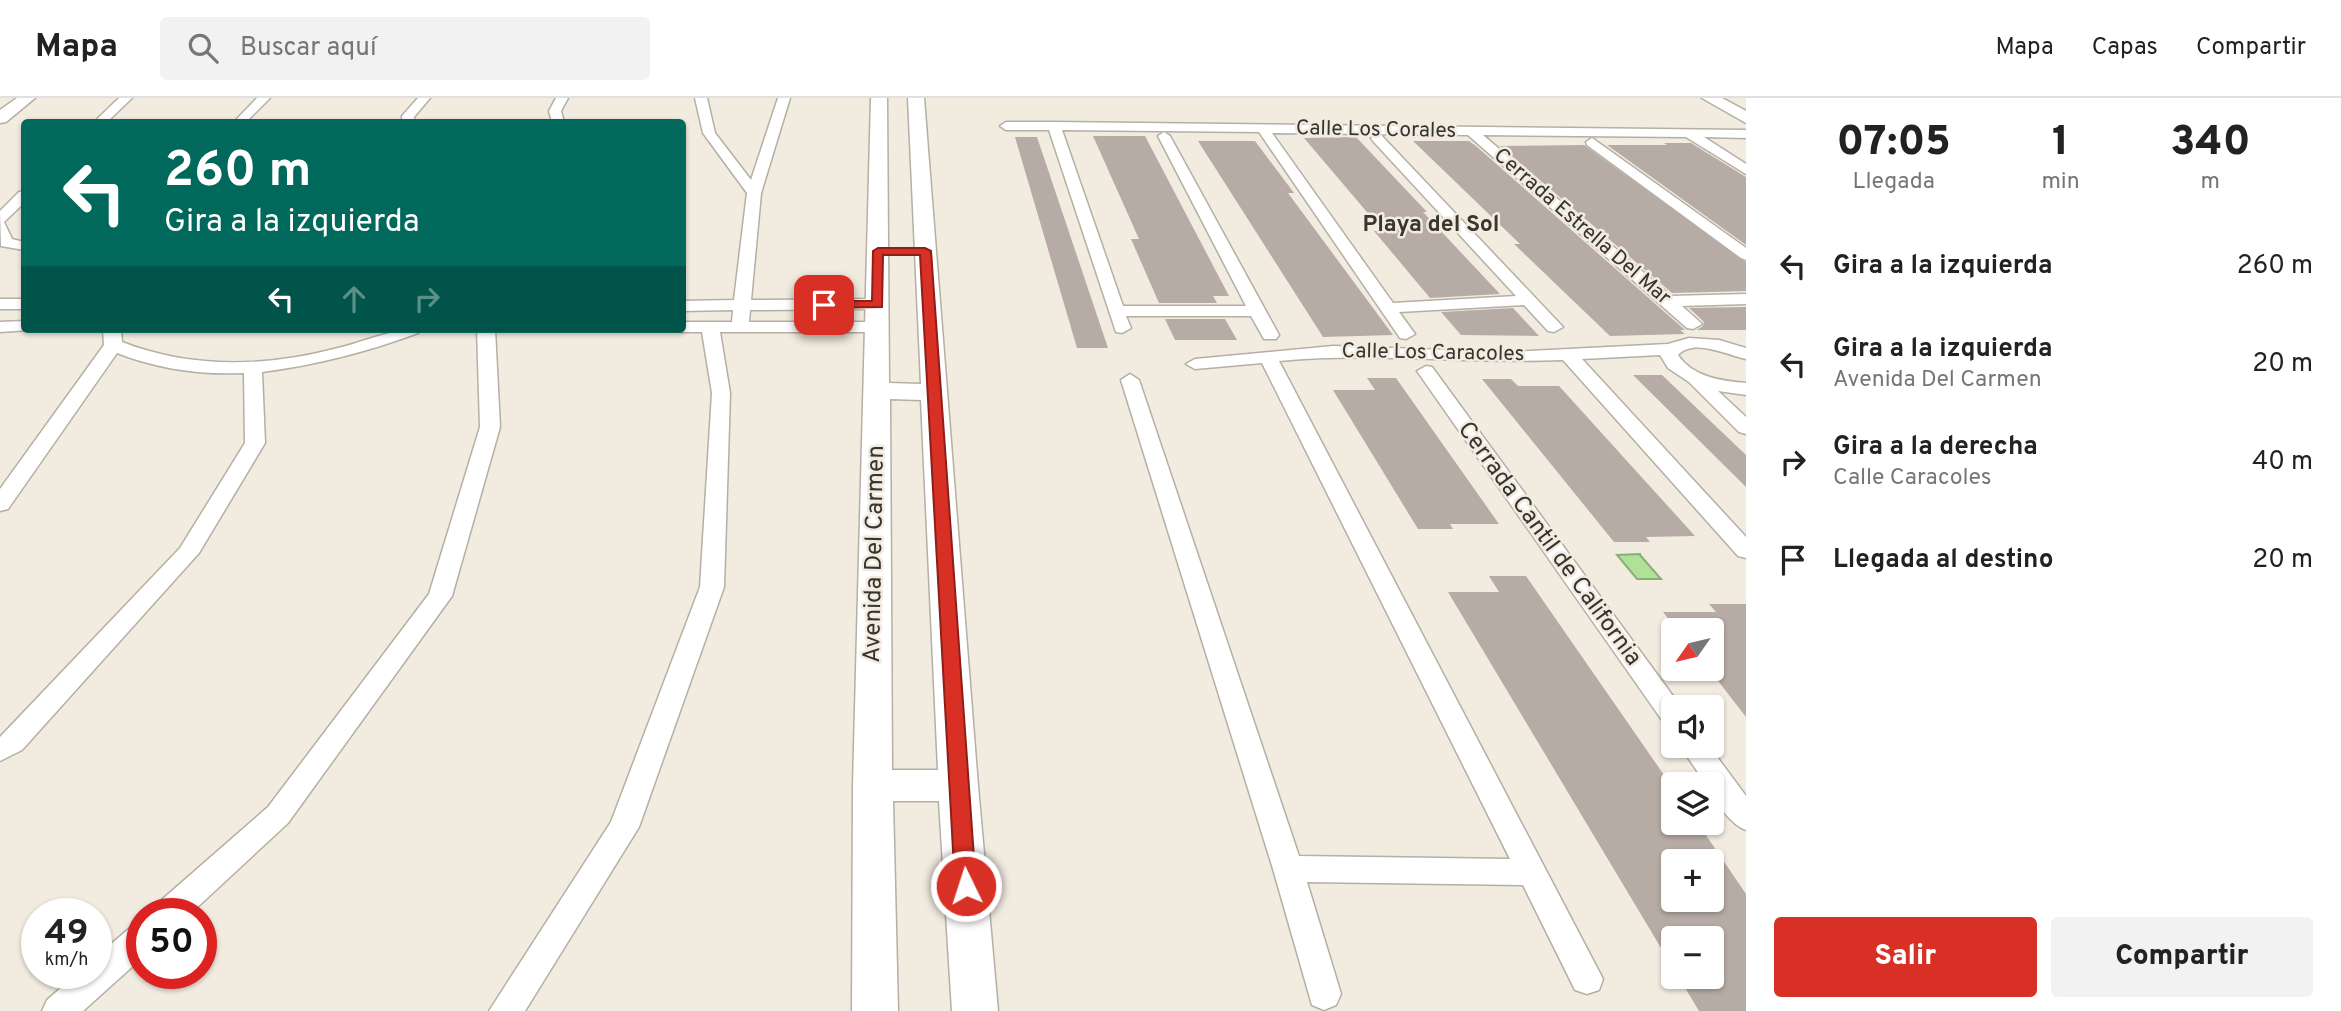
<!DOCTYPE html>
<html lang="es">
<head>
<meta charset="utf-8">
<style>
  :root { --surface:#fff; --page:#f2f2f2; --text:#222; --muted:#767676; --line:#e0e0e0; --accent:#d93025 }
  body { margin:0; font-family:Overpass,sans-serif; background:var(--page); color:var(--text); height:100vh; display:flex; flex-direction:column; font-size:26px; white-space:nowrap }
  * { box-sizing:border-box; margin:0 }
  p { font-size:23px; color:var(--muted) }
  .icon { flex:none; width:38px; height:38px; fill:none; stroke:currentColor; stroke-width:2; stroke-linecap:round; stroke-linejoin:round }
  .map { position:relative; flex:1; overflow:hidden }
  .sheet { display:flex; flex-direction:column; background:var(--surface); width:595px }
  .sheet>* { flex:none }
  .banner { position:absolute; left:21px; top:21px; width:665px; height:214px; border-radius:7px; box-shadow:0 2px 5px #0004; background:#00695c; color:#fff; overflow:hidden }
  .needle { width:46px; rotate:236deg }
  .fabs { position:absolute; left:1661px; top:520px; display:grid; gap:14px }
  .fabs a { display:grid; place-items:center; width:63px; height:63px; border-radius:7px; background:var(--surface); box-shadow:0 2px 5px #0004; font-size:35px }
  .speed { position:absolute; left:21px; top:800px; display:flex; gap:14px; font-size:35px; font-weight:700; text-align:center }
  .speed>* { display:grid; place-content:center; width:91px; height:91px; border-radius:50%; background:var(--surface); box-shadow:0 2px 5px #0004; line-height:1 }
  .speed small { font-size:18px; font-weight:400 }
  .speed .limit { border:10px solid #d22; background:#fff; color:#111 }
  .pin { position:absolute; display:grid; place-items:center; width:60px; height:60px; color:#fff; margin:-30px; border-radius:14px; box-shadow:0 4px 10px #0006 }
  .me { position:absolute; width:77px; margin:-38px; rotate:356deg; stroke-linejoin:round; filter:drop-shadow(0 0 5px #0008) }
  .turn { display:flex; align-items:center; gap:24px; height:147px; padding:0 28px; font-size:32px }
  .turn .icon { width:91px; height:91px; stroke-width:2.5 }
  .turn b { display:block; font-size:49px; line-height:60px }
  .lanes { display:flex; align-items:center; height:66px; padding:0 28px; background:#0003; justify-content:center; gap:35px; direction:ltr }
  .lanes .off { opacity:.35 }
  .eta { display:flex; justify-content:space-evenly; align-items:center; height:119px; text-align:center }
  .eta b { font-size:42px; font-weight:800; line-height:49px }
  .button { display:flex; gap:14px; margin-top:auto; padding:14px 28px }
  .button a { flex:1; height:80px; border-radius:7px; background:var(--accent); color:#fff; font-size:28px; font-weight:800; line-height:80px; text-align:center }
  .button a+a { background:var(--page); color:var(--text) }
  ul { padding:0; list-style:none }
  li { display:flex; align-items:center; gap:21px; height:98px; padding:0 28px }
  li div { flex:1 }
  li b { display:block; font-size:26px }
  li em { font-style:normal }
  header { display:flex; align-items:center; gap:42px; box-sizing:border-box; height:98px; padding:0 35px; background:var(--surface); border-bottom:2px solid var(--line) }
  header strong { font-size:33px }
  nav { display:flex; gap:38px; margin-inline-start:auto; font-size:24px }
  .search { width:490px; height:63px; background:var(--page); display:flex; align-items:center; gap:18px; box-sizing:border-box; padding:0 24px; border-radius:7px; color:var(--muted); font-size:26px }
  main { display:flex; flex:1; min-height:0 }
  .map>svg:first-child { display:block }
</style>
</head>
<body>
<header>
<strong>Mapa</strong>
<div class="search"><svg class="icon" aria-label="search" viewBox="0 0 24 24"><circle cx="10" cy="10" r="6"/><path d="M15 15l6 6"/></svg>Buscar aquí</div>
<nav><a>Mapa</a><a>Capas</a><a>Compartir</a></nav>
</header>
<main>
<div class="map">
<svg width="1746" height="913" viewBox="0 0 1746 913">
  <rect width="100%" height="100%" fill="#f1ebe0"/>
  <path fill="#afe298" stroke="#8bae78" stroke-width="2" d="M1640,456V457L1661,481H1637L1617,457Z"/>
  <path fill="#b7aca5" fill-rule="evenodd" d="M1093,38H1145L1229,198H1213L1217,205H1159L1131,141H1139Z
    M1015,39H1037L1108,250H1077Z
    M1356,39L1427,114H1423L1500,196L1430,200L1374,133H1383L1304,40Z
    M1198,43H1255L1294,95H1288L1393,237L1323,239Z
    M1413,43H1469L1476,48L1685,232H1680L1685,236L1610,238L1514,146H1520Z
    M1664,45H1691L1746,79V147L1607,47H1667Z
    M1584,47L1746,164V193L1672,195L1500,48Z
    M1746,209V232H1697L1703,228L1704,224L1689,210Z
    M1513,210L1539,238L1461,237L1441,214Z
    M1165,221H1225L1237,242H1175Z
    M1633,277H1662L1746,357V389Z
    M1367,280H1396L1499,426H1450L1453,431H1418L1333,292H1375Z
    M1482,281H1511L1518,288H1559L1695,438L1646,439L1650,444H1614Z
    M1489,478H1526L1673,690V724H1697L1746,796V913H1699L1678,878H1712V840H1673V870L1448,494H1499ZM1673,763H1712V802H1673Z
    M1709,506H1746V619L1708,570H1712V532H1677L1663,514H1716Z"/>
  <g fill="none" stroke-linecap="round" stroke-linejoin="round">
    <defs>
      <path id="street" d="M119,0H132L107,24H94Z
        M257,0H270L246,24H234Z
        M418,0H430L414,19V24H402V18Z
        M556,0H568L561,13L564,24H552L549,13Z
        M695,0H707L715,35L751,82L778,0H790L761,95L751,202L877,201L885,206L877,211L750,212L749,224H877L886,229L877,234H720L730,295L724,489L639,729L525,913H489L611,724L700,489L712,295L702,234H682L675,231H682V224H732L733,212L682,213V203L734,202L747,95L703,35Z
        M1054,24L1746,32V40L1704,39L1746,66V76L1686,39L1483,37L1671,198L1746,196V206L1682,208L1702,226L1693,231L1687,230L1468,37L1272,35L1393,205L1516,198L1373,43L1371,40L1377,36L1381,37L1563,229L1554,234L1548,233L1524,207L1399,214L1415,236L1406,241L1400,240L1259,34L1062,32L1123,208H1246L1158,38L1164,34L1170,38L1279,237L1276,241H1264L1251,218H1126L1131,230L1122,235L1116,234L1049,32H1006L1000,28L1006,24Z
        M1592,40L1746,150V162L1741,160L1587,47L1586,44Z
        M24,93V105L4,124L12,141L24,144V152L1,148L0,113L19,94Z
        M0,201H24V211H0Z
        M24,223V231L30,232L0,234V224Z
        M103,231H121L122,244C191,271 266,269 338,250C367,243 390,231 421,231L418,235C367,254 316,267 262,274L265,345L199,455L22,652L0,663V639L180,450L245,345L244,275C200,277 158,271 117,255L8,411L0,413V391L104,247Z
        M477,231H495L500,329L452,498L288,725L190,816H153L157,806L268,709L429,496L480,329Z
        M1689,240L1719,242L1746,250V261C1727,257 1694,240 1678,257C1693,279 1721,283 1746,285V297L1718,293L1746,319V336L1739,334L1689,284L1668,270L1660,257L1582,261L1746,439V460L1738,458L1563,262C1468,266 1374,254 1279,263L1603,881L1599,892L1587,896L1575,892L1523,787L1307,784L1341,896L1336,907L1324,912L1312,907L1273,771L1121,282L1130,276L1139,282L1299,758L1510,761L1262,265L1195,271L1186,266L1195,261L1333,248L1507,254L1668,246Z
        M1426,268L1432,269L1681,609H1673V628L1664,625L1417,273Z
        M1680,648H1709L1746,698V732C1731,727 1712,702 1712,686H1706Z
        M142,825V860L83,913H42L47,902L78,875H96V859L131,829Z"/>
      <path id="secondary" d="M17,0H35L6,24L0,25V12Z
        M871,0H887L889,285L921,286L908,0H924L978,688L998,913H952L939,703H893L898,913H852L853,687ZM890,301L921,302L938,672H892Z
        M1702,0H1722L1746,13V25Z"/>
    </defs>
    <use href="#street" stroke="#b5afa4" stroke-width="3"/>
    <use href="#secondary" stroke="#b5afa4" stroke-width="3"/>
    <use href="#street" fill="#fff" fill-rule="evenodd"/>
    <use href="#secondary" fill="#fff" fill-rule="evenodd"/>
  </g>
  <path fill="#d93025" stroke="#8d1f18" stroke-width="2" d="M878,150H925L931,153L976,788L973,794L966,797L958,794L955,788L920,157H883L882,209L824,210L818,207L824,203H872L873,153Z"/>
  <g text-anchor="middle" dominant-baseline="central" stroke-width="5" stroke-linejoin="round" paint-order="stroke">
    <g font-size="21" fill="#36342f" stroke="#f1ebe0">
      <text transform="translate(1376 32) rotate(1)">Calle Los Corales</text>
      <text transform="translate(1582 129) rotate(41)">Cerrada Estrella Del Mar</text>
      <text transform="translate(1433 255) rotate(1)">Calle Los Caracoles</text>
    </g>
    <g font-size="23" font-weight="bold" fill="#3a362d" stroke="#f1ebe0">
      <text x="1431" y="127">Playa del Sol</text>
    </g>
    <g font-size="24" fill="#36342f" stroke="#f1ebe0">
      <text transform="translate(1549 446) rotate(54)">Cerrada Cantil de California</text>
      <text transform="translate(875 456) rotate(-89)">Avenida Del Carmen</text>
    </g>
  </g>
</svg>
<div class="fabs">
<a><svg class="needle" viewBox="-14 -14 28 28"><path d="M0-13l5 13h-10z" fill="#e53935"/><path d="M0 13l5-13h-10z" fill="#767676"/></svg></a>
<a><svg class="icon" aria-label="sound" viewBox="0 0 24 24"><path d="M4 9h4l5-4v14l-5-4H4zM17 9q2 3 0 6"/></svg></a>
<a><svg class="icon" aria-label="layers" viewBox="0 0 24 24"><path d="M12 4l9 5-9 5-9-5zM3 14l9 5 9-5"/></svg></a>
<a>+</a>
<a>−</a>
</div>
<div class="speed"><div>49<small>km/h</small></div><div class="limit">50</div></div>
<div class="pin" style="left:824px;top:207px;background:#d93025"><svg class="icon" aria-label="arrive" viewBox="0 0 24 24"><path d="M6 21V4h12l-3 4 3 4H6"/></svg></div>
<svg class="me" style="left:966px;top:788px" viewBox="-20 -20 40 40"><circle r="17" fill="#d93025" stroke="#fff" stroke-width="3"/><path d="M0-11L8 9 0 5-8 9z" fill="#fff"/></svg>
<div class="banner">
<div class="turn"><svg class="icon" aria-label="left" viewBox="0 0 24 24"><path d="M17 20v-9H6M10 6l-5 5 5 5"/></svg><div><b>260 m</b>Gira a la izquierda</div></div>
<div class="lanes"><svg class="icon" aria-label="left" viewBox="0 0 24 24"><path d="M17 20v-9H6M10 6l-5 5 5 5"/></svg><svg class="icon off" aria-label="ahead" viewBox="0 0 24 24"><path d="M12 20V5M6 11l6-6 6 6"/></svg><svg class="icon off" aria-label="right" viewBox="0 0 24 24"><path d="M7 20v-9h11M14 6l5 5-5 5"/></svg></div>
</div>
</div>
<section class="sheet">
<div class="eta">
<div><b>07:05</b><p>Llegada</p></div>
<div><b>1</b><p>min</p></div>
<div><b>340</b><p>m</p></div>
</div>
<ul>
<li><svg class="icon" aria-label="left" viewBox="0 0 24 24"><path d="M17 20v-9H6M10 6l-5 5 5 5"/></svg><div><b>Gira a la izquierda</b></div><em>260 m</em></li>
<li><svg class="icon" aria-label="left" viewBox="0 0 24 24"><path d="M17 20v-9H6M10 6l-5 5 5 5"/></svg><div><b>Gira a la izquierda</b><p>Avenida Del Carmen</p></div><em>20 m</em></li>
<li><svg class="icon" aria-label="right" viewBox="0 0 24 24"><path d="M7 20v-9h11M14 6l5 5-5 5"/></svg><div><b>Gira a la derecha</b><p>Calle Caracoles</p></div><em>40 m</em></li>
<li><svg class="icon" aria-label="arrive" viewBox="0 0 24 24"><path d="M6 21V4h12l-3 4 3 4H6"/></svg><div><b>Llegada al destino</b></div><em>20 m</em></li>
</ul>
<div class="button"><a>Salir</a><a>Compartir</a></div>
</section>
</main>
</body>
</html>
